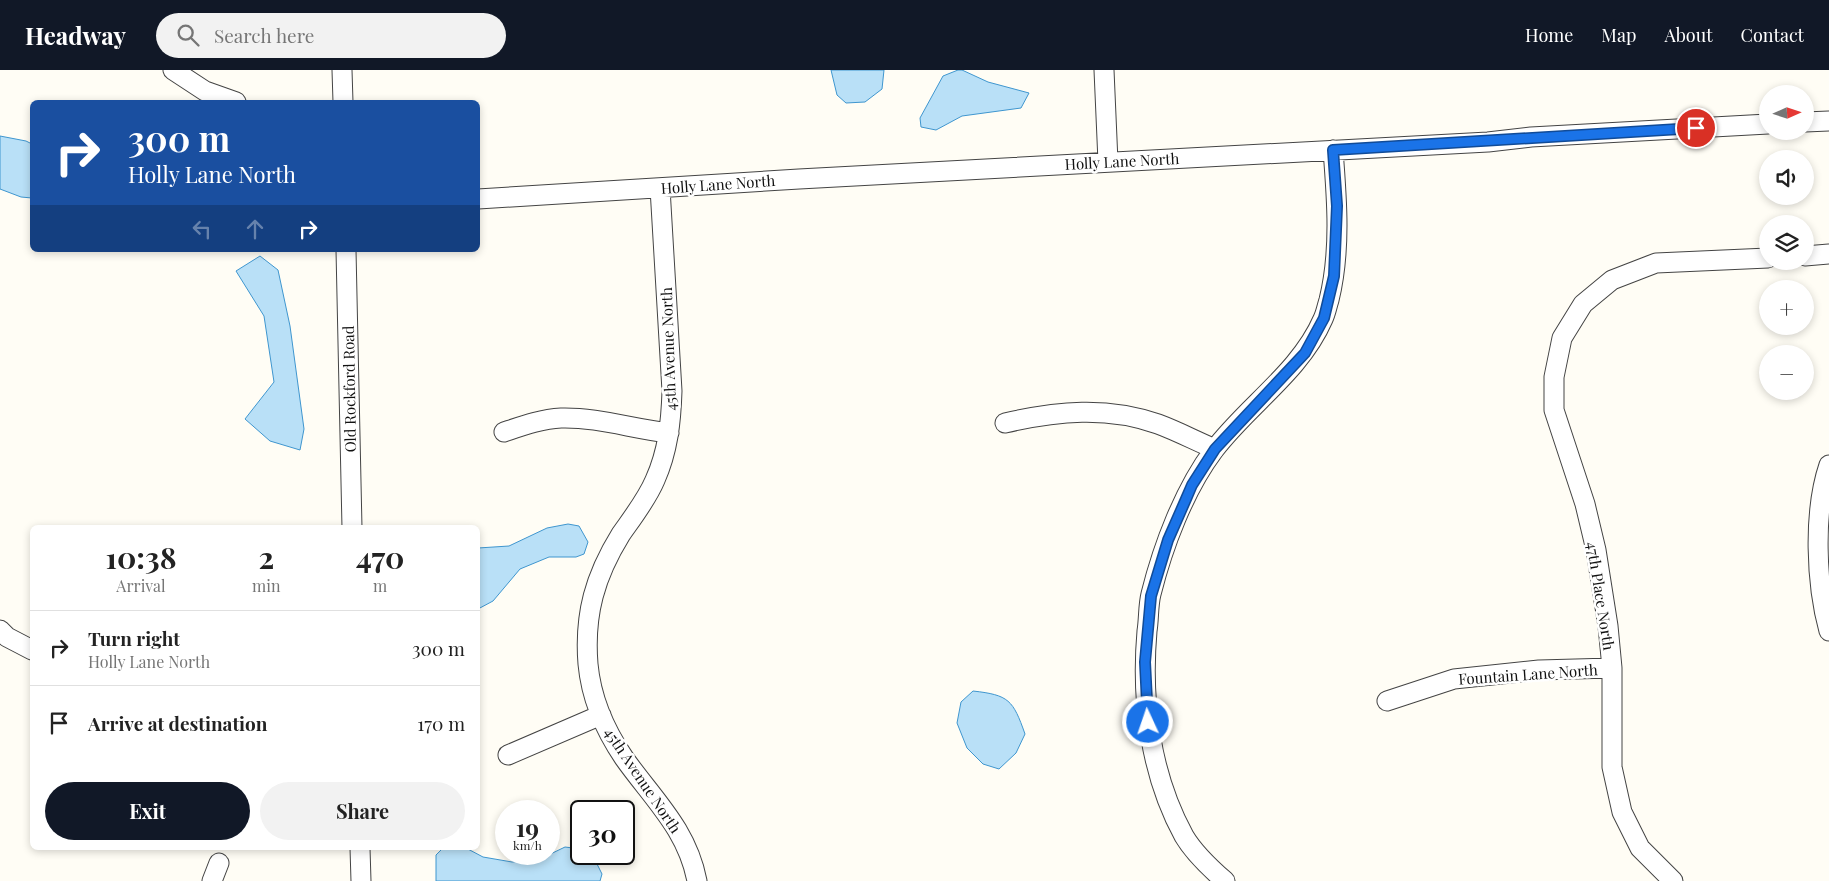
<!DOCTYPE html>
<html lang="en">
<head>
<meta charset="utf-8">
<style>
  :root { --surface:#fff; --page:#f2f2f2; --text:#222; --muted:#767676; --line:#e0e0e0; --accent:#111827 }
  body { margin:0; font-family:"Playfair Display",serif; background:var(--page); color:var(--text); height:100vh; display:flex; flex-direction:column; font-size:19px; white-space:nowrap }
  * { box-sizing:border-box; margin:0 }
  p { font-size:16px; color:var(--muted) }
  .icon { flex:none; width:28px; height:28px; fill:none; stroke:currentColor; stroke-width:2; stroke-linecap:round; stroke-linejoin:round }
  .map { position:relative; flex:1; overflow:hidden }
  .details { position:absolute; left:30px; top:455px; width:450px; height:325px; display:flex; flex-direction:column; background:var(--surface); border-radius:8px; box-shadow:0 2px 8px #0003 }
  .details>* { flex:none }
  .guide { position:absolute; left:30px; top:30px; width:450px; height:152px; border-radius:8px; box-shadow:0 2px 8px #0003; background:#1a4fa0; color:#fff; overflow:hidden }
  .needle { width:32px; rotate:87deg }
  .tools { position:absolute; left:1759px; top:15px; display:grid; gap:10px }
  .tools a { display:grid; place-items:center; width:55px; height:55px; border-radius:50%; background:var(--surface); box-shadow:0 2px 8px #0003; font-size:25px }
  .speed { position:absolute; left:495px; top:730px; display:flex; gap:10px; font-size:25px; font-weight:700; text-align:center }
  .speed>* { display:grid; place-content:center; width:65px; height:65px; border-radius:50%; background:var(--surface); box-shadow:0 2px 8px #0003; line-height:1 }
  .speed small { font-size:12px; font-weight:400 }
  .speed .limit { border:2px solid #111; border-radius:8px; background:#fff; color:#111 }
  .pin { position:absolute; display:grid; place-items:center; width:42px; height:42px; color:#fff; margin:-21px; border:2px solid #fff; border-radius:50%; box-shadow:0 1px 5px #0007 }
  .me { position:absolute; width:55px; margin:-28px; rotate:357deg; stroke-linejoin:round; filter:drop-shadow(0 0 4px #0008) }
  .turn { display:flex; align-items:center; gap:18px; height:105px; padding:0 15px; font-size:22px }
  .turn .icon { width:65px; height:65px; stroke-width:2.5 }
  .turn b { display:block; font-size:35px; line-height:42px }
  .lanes { display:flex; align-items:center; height:48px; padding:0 15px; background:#0003; justify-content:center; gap:25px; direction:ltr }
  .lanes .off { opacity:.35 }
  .eta { display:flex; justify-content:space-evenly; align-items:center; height:85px; text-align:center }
  .eta b { font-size:30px; font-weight:700; line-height:35px }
  .cta { display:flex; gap:10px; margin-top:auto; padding:10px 15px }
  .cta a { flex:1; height:58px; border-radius:30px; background:var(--accent); color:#fff; font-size:20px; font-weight:700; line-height:58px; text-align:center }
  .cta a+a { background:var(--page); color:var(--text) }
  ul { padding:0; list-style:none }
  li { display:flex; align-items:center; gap:15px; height:75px; padding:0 15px; border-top:1px solid var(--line) }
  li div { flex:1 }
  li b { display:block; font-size:19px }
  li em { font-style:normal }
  header { display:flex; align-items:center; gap:30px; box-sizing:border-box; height:70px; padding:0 25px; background:var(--accent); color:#fff }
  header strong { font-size:24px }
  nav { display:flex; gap:28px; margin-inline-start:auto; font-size:18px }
  .search { width:350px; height:45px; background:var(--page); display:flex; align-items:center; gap:12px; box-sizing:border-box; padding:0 18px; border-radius:28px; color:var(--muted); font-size:19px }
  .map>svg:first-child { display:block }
</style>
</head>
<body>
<header>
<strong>Headway</strong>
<div class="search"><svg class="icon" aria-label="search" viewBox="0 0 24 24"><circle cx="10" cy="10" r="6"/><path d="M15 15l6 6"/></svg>Search here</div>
<nav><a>Home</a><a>Map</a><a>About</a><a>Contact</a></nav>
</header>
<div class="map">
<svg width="1829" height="811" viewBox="0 0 1829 811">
  <rect width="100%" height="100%" fill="#fffdf5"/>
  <path fill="#b9e0f7" stroke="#3f96cf" d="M831,0H884L882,19L865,32L846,33L837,25Z
    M958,0H962L988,12L1029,23L1021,38L962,46L936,60L921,57L920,48L943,6Z
    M0,66L26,71L32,74V128L21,127L0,119Z
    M260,186L278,200L290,256L304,359L300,380L270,371L245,349L274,312L264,246L236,201Z
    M568,454L579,456L588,472L584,484L576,487H549L520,499L493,531L478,539V478L509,476L547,458Z
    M973,621C1009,625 1013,630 1025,664L1016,683L999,699L983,694L967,678L957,653L961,632Z
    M565,777L581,779V784H592L602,804L600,811H436V785L443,778H466L483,787L512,792L538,790Z"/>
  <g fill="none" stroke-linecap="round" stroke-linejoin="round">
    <defs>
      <path id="minor" d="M173,0L205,21L236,32
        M342,0L343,32
        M1104,0L1108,92
        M1805,52L1829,51
        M660,118L672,321C671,352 668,381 655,410C647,429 633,447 621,464C595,506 584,544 588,594C591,627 605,660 624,688C653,729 687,759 697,811
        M478,129L799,109L1488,72L1531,67L1768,54
        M346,180L352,458
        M1805,186L1829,184
        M1005,353C1057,341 1107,336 1158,354C1177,361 1196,371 1215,379
        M504,362C522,356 541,349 561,348C597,347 633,359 669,363
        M1829,395C1813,442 1816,514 1829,561
        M0,560L7,567L32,580
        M1387,631L1454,609L1539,600L1612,598
        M508,685L601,645
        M360,778L361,811
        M212,811L219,793
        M1225,811C1210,798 1194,783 1184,766C1150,704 1141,630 1147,561C1149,549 1148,536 1151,524C1163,476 1184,420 1214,380C1248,335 1300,302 1323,249C1326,243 1327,236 1329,230C1341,181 1337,130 1333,80
        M1673,811L1640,778L1622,742L1612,697V598L1608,556L1596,480L1585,434L1554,340V307L1562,268L1583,234L1612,210L1656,193L1768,188"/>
    </defs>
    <use href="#minor" stroke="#444" stroke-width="21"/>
    <use href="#minor" stroke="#fff" stroke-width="19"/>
  </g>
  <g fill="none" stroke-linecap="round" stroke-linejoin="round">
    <defs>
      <path id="route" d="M1148,652L1145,592L1151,526L1168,470L1186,429L1192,415L1215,379L1305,283L1324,248L1334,206L1337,136L1333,80L1696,58"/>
    </defs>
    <use href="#route" stroke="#114b97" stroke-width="12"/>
    <use href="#route" stroke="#1a73e8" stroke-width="9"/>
  </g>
  <g text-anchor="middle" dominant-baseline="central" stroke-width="5" stroke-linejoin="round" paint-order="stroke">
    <g font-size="15" fill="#111" stroke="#fff">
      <text transform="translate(1122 91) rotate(-3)">Holly Lane North</text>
      <text transform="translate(718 114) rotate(-4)">Holly Lane North</text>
      <text transform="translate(668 279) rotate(-92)">45th Avenue North</text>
      <text transform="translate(349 319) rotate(-91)">Old Rockford Road</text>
      <text transform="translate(1601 526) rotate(81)">47th Place North</text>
      <text transform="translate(1528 604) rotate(-4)">Fountain Lane North</text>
      <text transform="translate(643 710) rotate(56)">45th Avenue North</text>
    </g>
  </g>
</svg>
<div class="tools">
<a><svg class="needle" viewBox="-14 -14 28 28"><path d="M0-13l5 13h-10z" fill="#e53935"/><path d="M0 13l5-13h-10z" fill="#767676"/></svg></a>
<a><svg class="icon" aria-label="sound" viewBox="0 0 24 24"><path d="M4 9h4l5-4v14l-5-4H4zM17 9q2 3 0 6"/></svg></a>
<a><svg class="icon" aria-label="layers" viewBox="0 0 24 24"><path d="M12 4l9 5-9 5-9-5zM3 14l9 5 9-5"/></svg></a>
<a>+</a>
<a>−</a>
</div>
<div class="speed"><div>19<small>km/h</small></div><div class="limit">30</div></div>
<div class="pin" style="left:1696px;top:58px;background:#d93025"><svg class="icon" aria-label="arrive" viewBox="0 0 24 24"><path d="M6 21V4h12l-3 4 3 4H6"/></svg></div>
<svg class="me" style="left:1148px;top:652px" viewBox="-20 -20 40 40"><circle r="17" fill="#1a73e8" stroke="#fff" stroke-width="3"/><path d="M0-11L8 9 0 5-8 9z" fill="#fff"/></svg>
<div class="guide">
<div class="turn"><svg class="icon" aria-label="right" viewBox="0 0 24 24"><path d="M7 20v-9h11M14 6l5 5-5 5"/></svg><div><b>300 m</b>Holly Lane North</div></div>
<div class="lanes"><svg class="icon off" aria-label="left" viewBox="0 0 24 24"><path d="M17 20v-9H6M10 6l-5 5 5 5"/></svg><svg class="icon off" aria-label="ahead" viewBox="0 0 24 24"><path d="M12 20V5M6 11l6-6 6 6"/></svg><svg class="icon" aria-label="right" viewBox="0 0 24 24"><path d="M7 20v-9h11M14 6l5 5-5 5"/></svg></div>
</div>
<section class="details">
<div class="eta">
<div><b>10:38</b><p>Arrival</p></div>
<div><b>2</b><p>min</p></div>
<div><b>470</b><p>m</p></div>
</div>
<ul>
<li><svg class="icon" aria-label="right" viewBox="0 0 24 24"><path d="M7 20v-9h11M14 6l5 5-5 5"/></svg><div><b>Turn right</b><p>Holly Lane North</p></div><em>300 m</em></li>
<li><svg class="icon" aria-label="arrive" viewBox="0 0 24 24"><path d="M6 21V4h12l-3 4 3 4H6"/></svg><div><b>Arrive at destination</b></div><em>170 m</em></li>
</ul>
<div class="cta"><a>Exit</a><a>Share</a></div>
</section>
</div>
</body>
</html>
